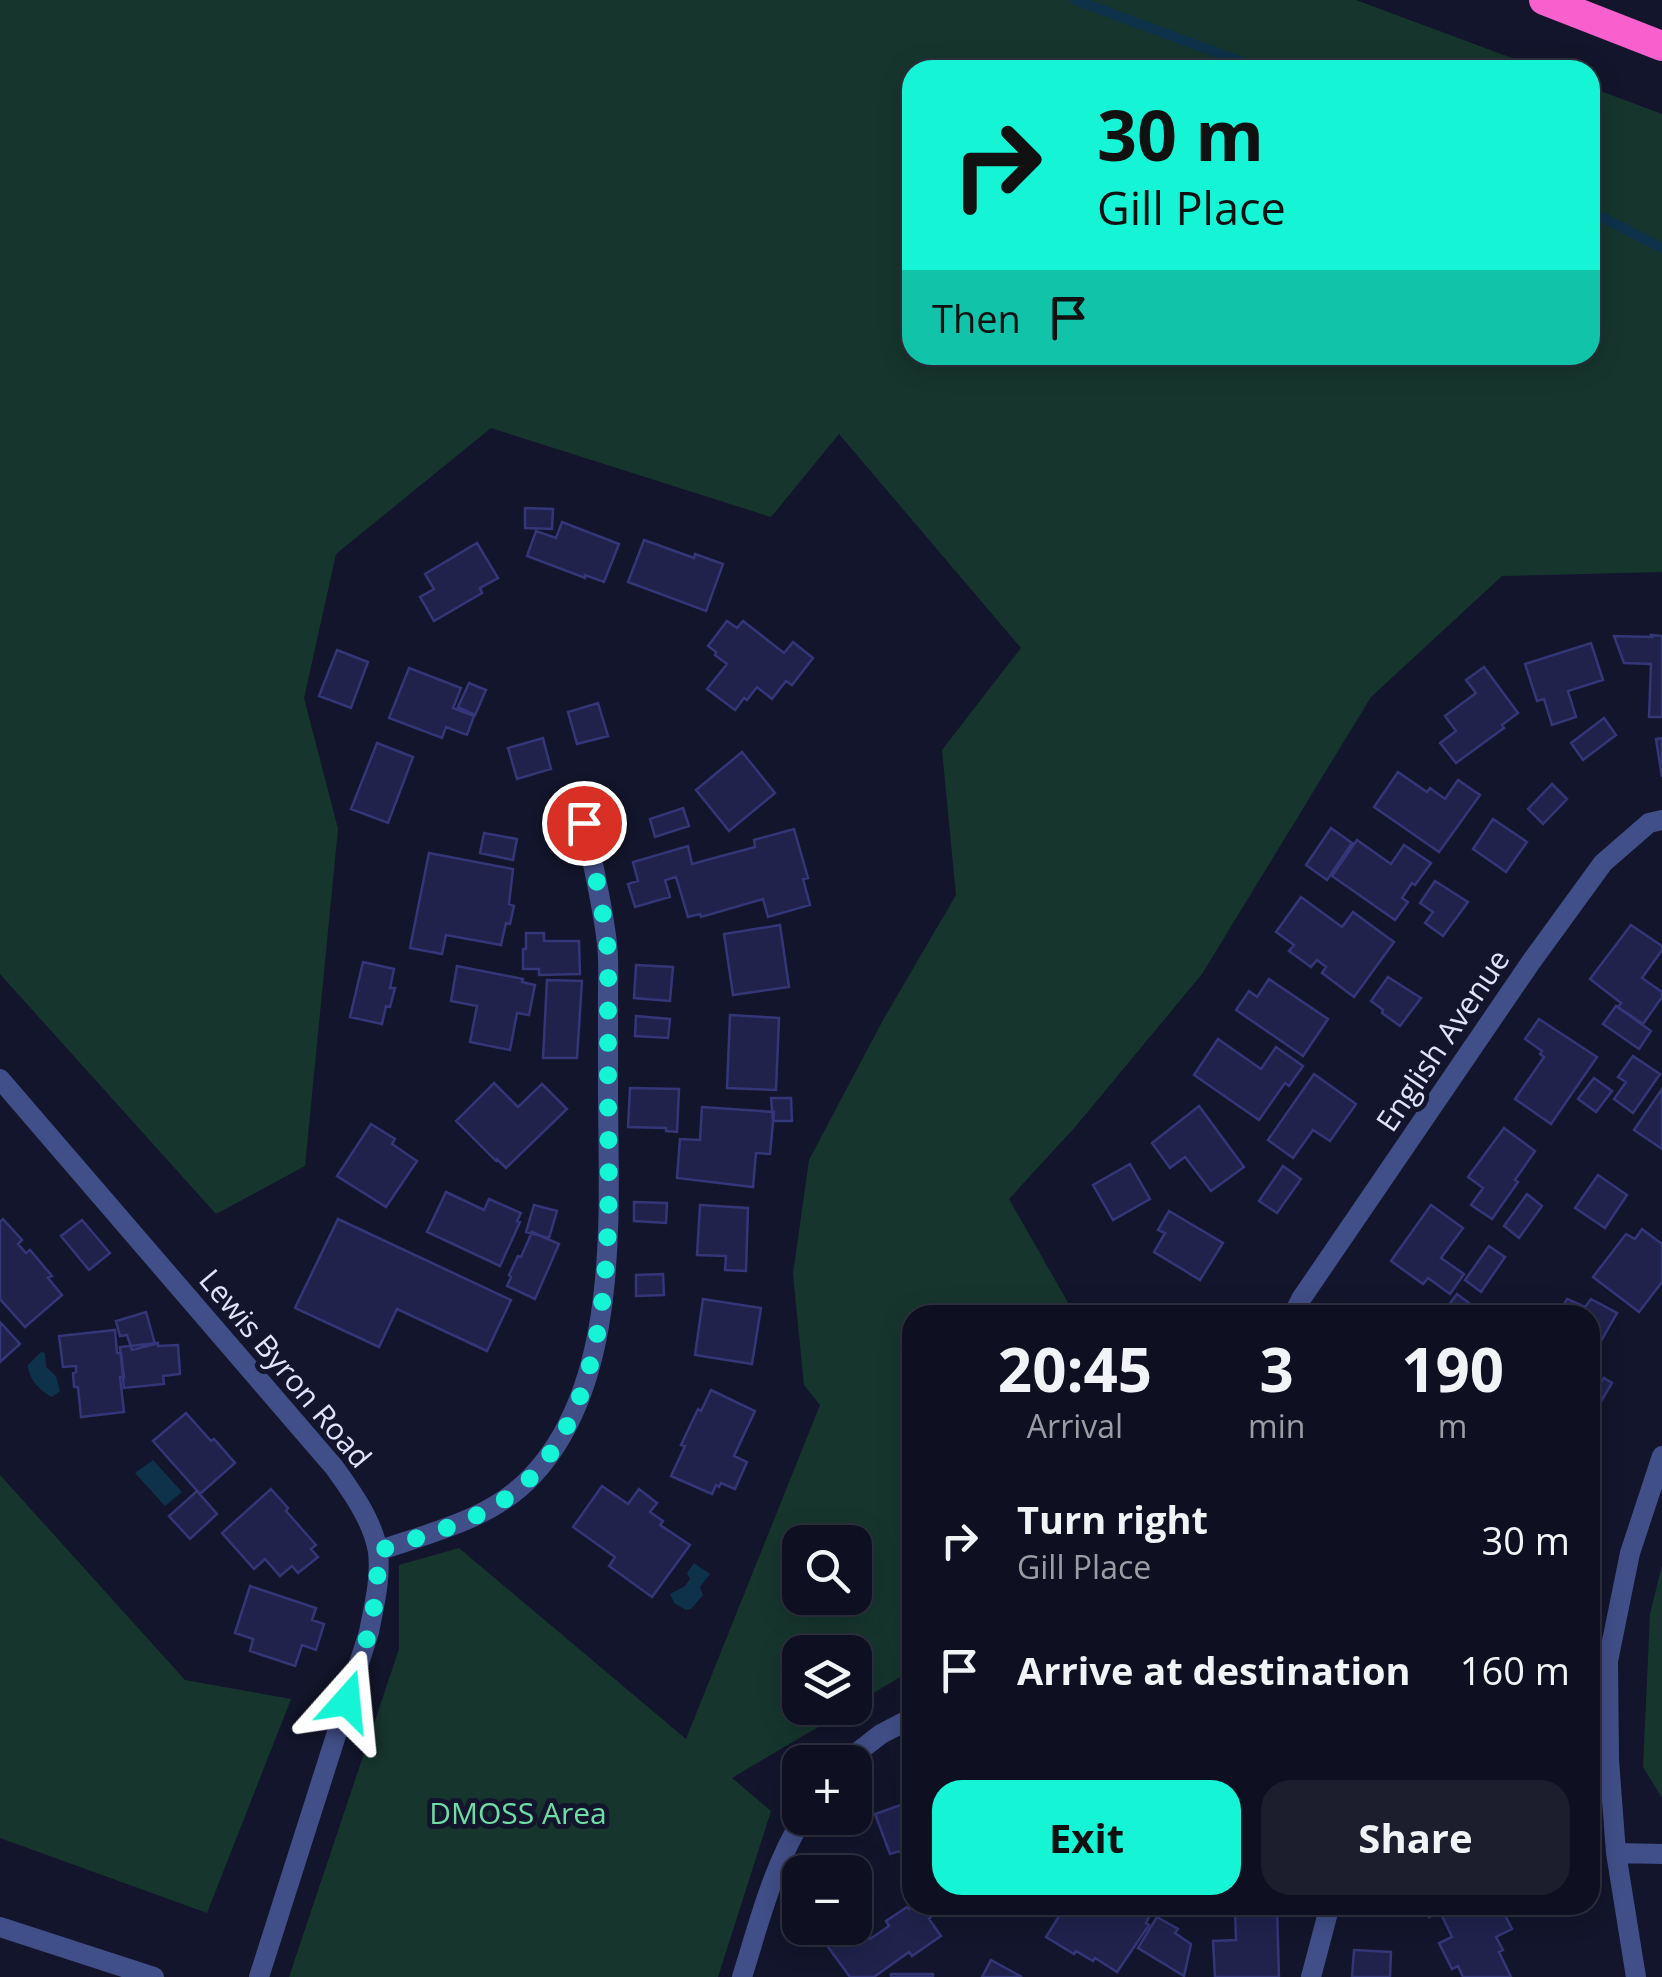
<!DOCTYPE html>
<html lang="en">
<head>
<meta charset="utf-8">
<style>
  :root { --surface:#0e1021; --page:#1c1e2e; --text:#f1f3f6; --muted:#9b9da5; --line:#2e303f; --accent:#15f4d4 }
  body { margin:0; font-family:"Open Sans",sans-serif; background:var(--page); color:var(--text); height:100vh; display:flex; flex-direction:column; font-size:38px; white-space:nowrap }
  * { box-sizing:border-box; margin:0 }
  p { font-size:32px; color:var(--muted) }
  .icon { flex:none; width:55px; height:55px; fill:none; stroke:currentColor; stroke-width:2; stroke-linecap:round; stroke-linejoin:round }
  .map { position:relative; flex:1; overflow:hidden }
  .drawer { position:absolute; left:902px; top:1305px; width:698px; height:610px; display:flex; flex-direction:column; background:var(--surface); border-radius:30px; box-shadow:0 5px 25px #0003,0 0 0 2px var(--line) }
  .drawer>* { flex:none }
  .hud { position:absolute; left:902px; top:60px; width:698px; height:305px; border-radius:30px; box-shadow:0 5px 25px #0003,0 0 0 2px var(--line); background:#15f4d4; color:#111; overflow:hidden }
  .controls { position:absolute; left:782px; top:1525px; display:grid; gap:20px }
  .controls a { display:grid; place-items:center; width:90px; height:90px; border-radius:20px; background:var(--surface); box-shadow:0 5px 25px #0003,0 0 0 2px var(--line); font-size:50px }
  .pin { position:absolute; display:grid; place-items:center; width:85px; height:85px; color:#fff; margin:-42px; border:5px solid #fff; border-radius:50%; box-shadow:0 2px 10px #0007 }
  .me { position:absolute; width:110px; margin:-55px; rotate:18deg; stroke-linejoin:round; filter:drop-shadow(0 0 8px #0008) }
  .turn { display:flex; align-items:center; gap:35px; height:210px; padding:0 30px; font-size:45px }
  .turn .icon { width:130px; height:130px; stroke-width:2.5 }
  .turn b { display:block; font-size:70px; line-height:85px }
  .then { display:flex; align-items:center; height:95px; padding:0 30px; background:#0003; gap:20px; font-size:38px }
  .eta { display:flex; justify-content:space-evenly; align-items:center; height:170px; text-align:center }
  .eta b { font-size:60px; font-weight:700; line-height:70px }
  .cta { display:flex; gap:20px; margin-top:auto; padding:20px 30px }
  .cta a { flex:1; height:115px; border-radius:30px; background:var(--accent); color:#111; font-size:40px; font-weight:700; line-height:115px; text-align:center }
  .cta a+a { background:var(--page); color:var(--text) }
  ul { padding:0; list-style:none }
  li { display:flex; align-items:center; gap:30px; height:130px; padding:0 30px }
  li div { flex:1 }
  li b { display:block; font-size:38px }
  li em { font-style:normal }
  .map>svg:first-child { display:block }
</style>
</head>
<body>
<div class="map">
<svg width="1662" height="1977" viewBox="0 0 1662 1977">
  <rect width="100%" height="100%" fill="#13152c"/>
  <path fill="#16362d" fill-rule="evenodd" d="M0,0H1356L1544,70H912V355H1590V87L1662,114V572L1502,576L1371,697L1202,974L1076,1126L1009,1199L1075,1315H912V1670L855,1704V1652H800V1708H850L732,1778L771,1811L718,1977H289L399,1649V1565L459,1548L686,1739L820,1405L804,1385L793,1274L809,1160L883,1020L956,895L942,750L1021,648L839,434L771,517L491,428L336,554L304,698L338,829L305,1166L216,1214L0,974ZM800,1542H855V1598H800Z
    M0,1475L185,1680L291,1699L207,1913L0,1838Z
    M1662,1565V1798L1643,1767L1650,1614Z"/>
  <path fill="#0e324a" d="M41,1352L45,1353L46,1367L56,1376L60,1391L52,1397C40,1391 28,1378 28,1365Z
    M153,1460L182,1492L165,1506L135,1473Z
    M694,1563L710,1574L700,1587L703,1595L691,1609L686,1610L674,1603L670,1594L685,1586L690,1579L687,1573Z"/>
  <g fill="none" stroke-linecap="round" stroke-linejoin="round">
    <path stroke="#0e324a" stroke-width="10" d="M1075,0L1264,70
      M1590,211L1662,248"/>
  </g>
  <path fill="#20224c" stroke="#333677" stroke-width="2.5" d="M525,508L553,509L552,529L525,528Z
    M562,522L619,544L604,582L585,575V578L527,556L536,531L556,538Z
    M644,540L694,558L695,554L723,564L706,611L628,582Z
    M477,543L498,578L480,588L482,593L434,621L420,597L434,589L425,574Z
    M727,621L737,628L743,621L784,653L793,642L813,658L792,685L786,681L772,699L757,687L747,700L744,698L735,710L707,689L727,664L715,655L716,652L708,646Z
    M1651,635L1662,636V717H1649L1651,664L1624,663L1614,636L1652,637Z
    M1591,643L1603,680L1568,691L1576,717L1552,725L1544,699L1537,701L1525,664Z
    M337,650L368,662L351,708L319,696Z
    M1484,667L1518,713L1502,725L1504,728L1456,763L1440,743L1456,731L1445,716L1476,693L1466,680Z
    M409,668L461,688L453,708L474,716L467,735L446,727L442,738L389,718Z
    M469,683L486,690L475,715L458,707Z
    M598,703L608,736L577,744L568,712Z
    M1604,718L1616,735L1583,760L1571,743Z
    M543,738L551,769L517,779L508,748Z
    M1662,738V777L1656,739Z
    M377,743L413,757L388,823L351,809Z
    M742,752L775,793L729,831L696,790Z
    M1398,772L1427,792L1430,788L1445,799L1458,780L1480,795L1439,852L1374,807Z
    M1552,784L1567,799L1543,824L1528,809Z
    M683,808L689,826L655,837L650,819Z
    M1493,819L1527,842L1506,872L1473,849Z
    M1331,828L1352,843L1327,880L1306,865Z
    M794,829L808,878L803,879L810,905L768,917L763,899L701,917L700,914L688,917L676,877L665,880L670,897L635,907L628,884L638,881L633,862L688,846L692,864L755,847L754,840Z
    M484,833L517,839L513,860L480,853Z
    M1357,840L1391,864L1404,845L1431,863L1415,885L1412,883L1402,898L1408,902L1395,920L1332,876Z
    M429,853L513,869L509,904L514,906L510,924L506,923L501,945L446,935L442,954L410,948Z
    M1435,881L1468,902L1443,936L1425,923L1433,912L1420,903Z
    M1301,897L1342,927L1353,912L1394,942L1354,997L1322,973L1326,967L1317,960L1311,967L1289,951L1294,945L1276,932Z
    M780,925L789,987L733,995L724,934Z
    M1631,925L1662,946V950L1642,978L1662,992V997L1643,1024L1618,1007L1621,1003L1590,979Z
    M526,933H544V941H579L580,974L539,975V969H523V949H526Z
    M363,962L394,969L390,988H395L390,1007L386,1006L382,1024L350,1017Z
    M636,965L673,967L670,1001L634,998Z
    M457,966L523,979L522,982L535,985L529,1015L517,1013L510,1050L470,1042L477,1006L451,1001Z
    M1388,977L1421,998L1400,1026L1382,1013L1383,1010L1371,1001Z
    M1269,979L1328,1019L1303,1056L1236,1010L1249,991L1257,997Z
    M547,980L582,981L577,1058H543Z
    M1616,1006L1651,1031L1639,1049L1603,1024Z
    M730,1015L779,1018L776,1090L727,1088Z
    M636,1016L670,1019L668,1038L635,1036Z
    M1539,1019L1597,1057L1551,1124L1515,1099L1544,1057L1540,1054L1542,1051L1525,1039Z
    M1218,1039L1261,1069L1276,1047L1303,1066L1289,1086L1285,1083L1259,1120L1194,1075Z
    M1633,1056L1660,1074L1633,1113L1614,1099L1626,1082L1618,1077Z
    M1314,1074L1356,1104L1330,1141L1313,1130L1293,1158L1268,1140Z
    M1594,1078L1612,1091L1596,1112L1578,1099Z
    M494,1083L518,1107L542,1084L567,1109L506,1168L497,1159L496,1161L456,1121Z
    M630,1088L679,1089L677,1132L666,1131V1128L628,1127Z
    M1662,1089V1149L1634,1130Z
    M771,1098H791L792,1121H773Z
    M1199,1106L1244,1167L1211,1191L1185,1157L1170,1168L1152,1143Z
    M702,1107L774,1112L770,1154L756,1153L753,1187L677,1178L680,1139L700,1140Z
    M371,1124L395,1139L392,1144L417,1161L386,1207L337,1176Z
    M1504,1128L1535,1151L1515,1180L1518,1182L1492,1219L1471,1205L1483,1188L1468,1177Z
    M1130,1164L1150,1199L1113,1220L1093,1185Z
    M1283,1166L1301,1179L1277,1213L1259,1201Z
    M1598,1175L1627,1195L1605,1228L1575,1208Z
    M446,1192L484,1210L489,1199L521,1213L517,1221L520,1222L500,1266L427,1232Z
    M1527,1194L1542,1206L1519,1238L1504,1226Z
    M634,1202L667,1203L666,1223L634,1221Z
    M534,1205L557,1211L549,1238L526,1232Z
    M700,1205L748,1208L746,1271L725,1270L726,1256L697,1255Z
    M1431,1205L1463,1228L1441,1258L1464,1274L1450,1294L1428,1278L1423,1284L1391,1261Z
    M1169,1211L1223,1243L1200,1280L1154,1252L1165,1233L1158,1230Z
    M3,1219L22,1240L18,1244L26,1253L30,1250L52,1276L48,1278L62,1295L25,1327L0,1299V1222Z
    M338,1219L511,1300L487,1351L397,1309L379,1347L295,1308Z
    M82,1220L110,1253L89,1270L61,1236Z
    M1642,1229L1662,1244V1282L1639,1312L1593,1277L1626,1234L1635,1239Z
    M532,1232L559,1244L535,1299L507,1286L511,1277L509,1275L518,1256L521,1257Z
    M1489,1246L1505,1257L1481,1292L1465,1280Z
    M663,1274L664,1295L636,1296V1275Z
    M1457,1294L1485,1315H1441Z
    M703,1299L761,1308L752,1364L695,1355Z
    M1567,1299L1585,1307L1591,1299L1617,1313L1590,1360V1315H1558Z
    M146,1312L155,1344L132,1350L127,1335L120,1336L116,1321Z
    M0,1322L20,1344L0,1362Z
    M115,1330L117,1353H121L124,1377H120L124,1412L81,1417L78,1387H74L73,1373L76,1372V1366L63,1367L59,1336Z
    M158,1343V1346L178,1345L180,1374L163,1376L164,1384L124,1388L120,1347Z
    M1590,1376L1601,1382L1604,1378L1612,1383L1590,1420Z
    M711,1390L755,1411L734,1456L747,1462L735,1489L721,1483L719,1487L716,1485L712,1494L671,1476L685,1446L681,1445L698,1409L701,1411Z
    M186,1413L211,1441L214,1439L235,1463L200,1494L153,1441Z
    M602,1486L628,1504L639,1489L657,1503L650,1512L663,1521L660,1525L690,1545L652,1597L609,1566L615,1557L573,1527Z
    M271,1489L288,1508L286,1511L316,1545L311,1549L318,1557L298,1573L292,1566L280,1576L265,1559L254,1569L222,1533Z
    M197,1491L217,1514L190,1539L169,1516Z
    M250,1586L316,1608L312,1620L324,1624L316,1650L302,1645L295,1666L250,1651L253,1639L235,1633Z
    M912,1801V1859L904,1862L900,1851L890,1854L875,1814Z
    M915,1905H922L931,1917L929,1919L941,1936L912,1956L909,1952L874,1977H850L817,1932L824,1928H855V1918L870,1939L889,1926L886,1921L907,1907L909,1909Z
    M1066,1905H1105L1120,1914L1125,1905H1133L1150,1915L1146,1923L1149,1925L1117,1972L1095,1958L1093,1961L1076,1951L1074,1954L1046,1937Z
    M1210,1905H1280L1281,1907L1277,1908L1279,1977H1215L1213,1941L1236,1940L1235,1909L1211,1910Z
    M1423,1905H1505L1501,1907L1512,1929L1496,1937L1503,1950L1499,1952L1511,1977H1463L1458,1966L1452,1969L1439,1943L1452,1937L1440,1912L1429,1917Z
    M1157,1917L1178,1929L1175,1933L1191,1944L1184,1976L1138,1948Z
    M1354,1950L1391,1952L1390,1977H1352Z
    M991,1960L1022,1977H982Z
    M891,1974H933V1977H891Z"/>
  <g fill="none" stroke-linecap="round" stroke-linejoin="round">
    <path stroke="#414f88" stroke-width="20" d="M0,1079L334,1467C352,1492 373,1521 378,1552C381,1579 374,1606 369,1632L259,1977
      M1293,1315L1301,1299L1531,962L1603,863L1649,823L1662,820
      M378,1551C432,1532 493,1519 533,1475C622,1379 608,1209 608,1088C608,1057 608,1027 608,996C608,978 609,960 607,943C602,902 593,863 584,823
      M845,1762L881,1734L912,1718
      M1616,1853L1662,1854
      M0,1927L154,1977
      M742,1977C759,1923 773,1866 803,1818
      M1311,1977L1330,1905
      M1636,1977L1616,1853L1609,1760L1608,1661L1630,1553L1662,1456"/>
    <path stroke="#f760cd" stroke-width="30" d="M1544,0L1662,46"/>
  </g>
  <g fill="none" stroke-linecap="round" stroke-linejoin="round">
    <path stroke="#15f4d4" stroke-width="18" stroke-dasharray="0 32.4" d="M347,1701L369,1632L377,1592L378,1551C432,1532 493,1519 533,1475C621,1380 608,1208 608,1088C608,1057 608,1027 608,996C608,978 609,960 607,943C602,902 593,863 584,823"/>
  </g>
  <g text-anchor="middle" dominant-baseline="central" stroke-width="10" stroke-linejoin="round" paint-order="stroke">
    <g font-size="30" fill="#dfe3fd" stroke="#13152c">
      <text transform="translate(1442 1040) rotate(-56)">English Avenue</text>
      <text transform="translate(286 1368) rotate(50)">Lewis Byron Road</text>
    </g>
    <g font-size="30" fill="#6ddca5" stroke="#13152c">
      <text x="518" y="1812">DMOSS Area</text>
    </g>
  </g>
</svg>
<div class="controls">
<a><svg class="icon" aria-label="search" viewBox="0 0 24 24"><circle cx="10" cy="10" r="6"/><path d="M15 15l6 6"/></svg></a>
<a><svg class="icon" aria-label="layers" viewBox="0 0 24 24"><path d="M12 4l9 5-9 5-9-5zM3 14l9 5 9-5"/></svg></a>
<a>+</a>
<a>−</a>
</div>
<div class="pin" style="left:584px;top:823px;background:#d93025"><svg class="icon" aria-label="arrive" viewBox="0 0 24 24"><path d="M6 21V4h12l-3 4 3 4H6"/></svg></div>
<svg class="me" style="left:347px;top:1701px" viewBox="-20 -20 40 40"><path d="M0-17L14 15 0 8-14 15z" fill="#15f4d4" stroke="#fff" stroke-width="4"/></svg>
<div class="hud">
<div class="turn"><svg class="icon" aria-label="right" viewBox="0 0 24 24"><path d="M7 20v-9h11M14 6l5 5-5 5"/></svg><div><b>30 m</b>Gill Place</div></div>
<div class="then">Then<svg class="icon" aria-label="arrive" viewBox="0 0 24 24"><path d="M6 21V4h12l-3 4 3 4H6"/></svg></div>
</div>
<section class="drawer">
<div class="eta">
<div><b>20:45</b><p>Arrival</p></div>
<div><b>3</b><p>min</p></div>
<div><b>190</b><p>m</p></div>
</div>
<ul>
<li><svg class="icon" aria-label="right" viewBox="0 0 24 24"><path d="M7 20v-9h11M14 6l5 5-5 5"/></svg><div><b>Turn right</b><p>Gill Place</p></div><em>30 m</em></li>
<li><svg class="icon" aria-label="arrive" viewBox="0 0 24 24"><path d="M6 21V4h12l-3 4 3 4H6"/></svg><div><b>Arrive at destination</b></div><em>160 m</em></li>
</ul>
<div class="cta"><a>Exit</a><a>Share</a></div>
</section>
</div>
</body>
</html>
